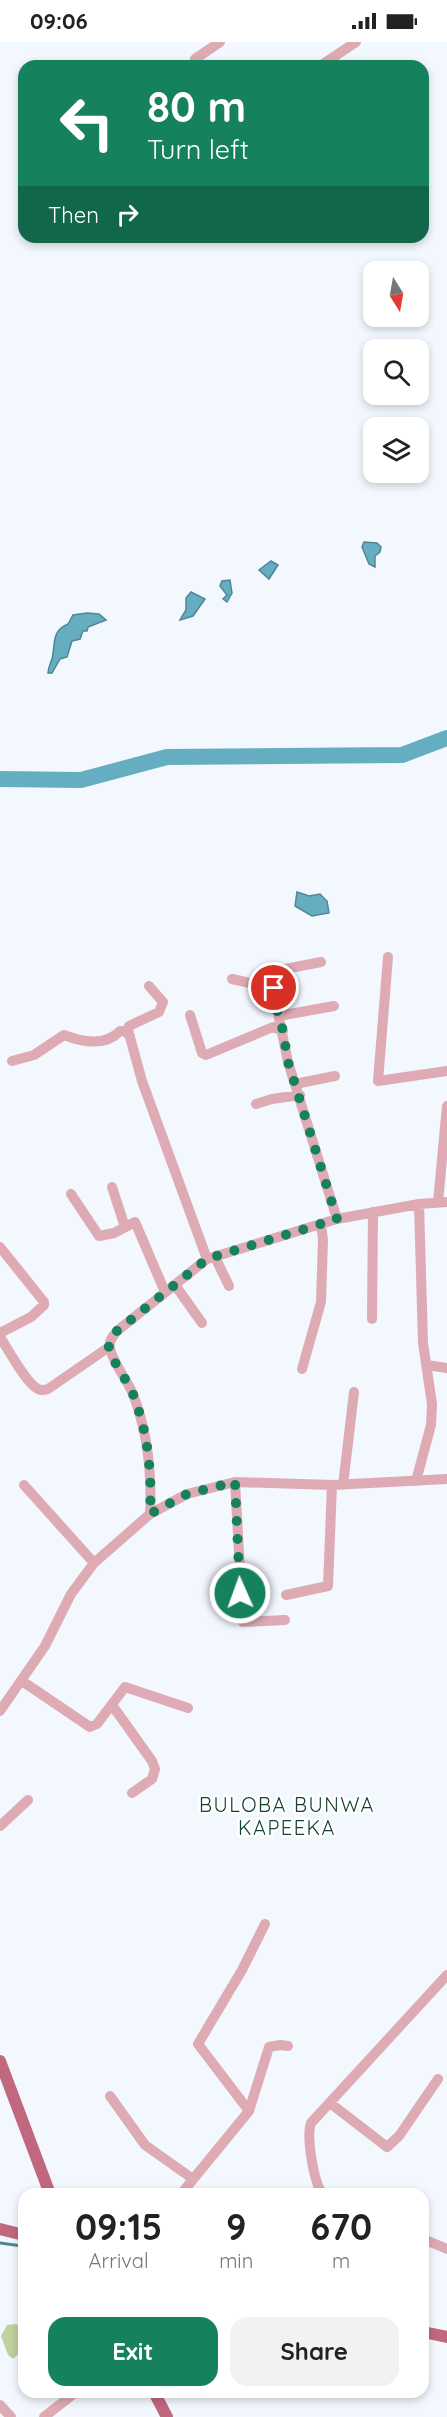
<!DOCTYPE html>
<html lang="en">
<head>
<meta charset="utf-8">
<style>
  :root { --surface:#fff; --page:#f2f2f2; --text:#222; --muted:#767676; --accent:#16815d }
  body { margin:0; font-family:Quicksand,sans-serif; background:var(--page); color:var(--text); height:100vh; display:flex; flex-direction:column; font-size:22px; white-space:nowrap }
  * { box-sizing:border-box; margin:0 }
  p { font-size:20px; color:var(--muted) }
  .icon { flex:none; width:33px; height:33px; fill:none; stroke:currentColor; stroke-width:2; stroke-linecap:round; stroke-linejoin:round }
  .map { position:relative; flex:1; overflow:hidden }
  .details { position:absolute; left:18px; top:2146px; width:411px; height:210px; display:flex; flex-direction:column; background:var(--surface); border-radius:18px; box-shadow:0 3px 9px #0003 }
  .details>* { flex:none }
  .hud { position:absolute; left:18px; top:18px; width:411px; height:183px; border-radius:18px; box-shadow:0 3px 9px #0003; background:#16815d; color:#fff; overflow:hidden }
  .needle { width:39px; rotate:169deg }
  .tools { position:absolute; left:363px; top:219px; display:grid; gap:12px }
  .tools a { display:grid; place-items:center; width:66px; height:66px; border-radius:12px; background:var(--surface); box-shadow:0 3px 9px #0003; font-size:30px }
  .pin { position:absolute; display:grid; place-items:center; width:51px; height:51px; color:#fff; margin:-26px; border:3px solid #fff; border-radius:50%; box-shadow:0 2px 6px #0007 }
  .me { position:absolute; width:66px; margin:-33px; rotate:358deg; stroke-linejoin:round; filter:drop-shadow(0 0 4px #0008) }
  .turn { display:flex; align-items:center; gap:21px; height:126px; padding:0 30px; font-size:27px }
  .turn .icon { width:78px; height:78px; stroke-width:2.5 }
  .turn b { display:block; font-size:42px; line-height:51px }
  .then { display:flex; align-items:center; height:57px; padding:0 30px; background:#0003; gap:12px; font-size:22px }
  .eta { display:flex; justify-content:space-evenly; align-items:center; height:102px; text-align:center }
  .eta b { font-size:36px; font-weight:700; line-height:42px }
  .button { display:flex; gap:12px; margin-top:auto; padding:12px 30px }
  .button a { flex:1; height:69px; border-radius:18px; background:var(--accent); color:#fff; font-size:24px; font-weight:700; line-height:69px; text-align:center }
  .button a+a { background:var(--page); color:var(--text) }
  .status { display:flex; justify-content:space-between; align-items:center; height:42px; padding:0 30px; background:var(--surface); direction:ltr }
  .status svg { height:16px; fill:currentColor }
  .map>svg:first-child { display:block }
</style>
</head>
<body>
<div class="status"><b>09:06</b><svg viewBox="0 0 49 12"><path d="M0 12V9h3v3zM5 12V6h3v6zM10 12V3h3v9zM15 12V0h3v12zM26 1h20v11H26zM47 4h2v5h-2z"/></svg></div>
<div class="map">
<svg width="447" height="2375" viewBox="0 0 447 2375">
  <rect width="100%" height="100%" fill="#f3f7fe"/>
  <path fill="#bdd29f" d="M17,2282C22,2295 27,2307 13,2317L8,2313L1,2294L7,2283Z"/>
  <path fill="#65aec1" stroke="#528693" stroke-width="1.5" d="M364,500L377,501L381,505L380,510L375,514V525L369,522L362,505Z
    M271,519L278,523L269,537L259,528Z
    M230,538L232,551L227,560L223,557L227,553L220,544L222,539Z
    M191,550L205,557L193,574L180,578L186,568V556Z
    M87,571L99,572L106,578L88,585L87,589H83L80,597L72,599L67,615L60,617L52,631H48C48,623 53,619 53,611C55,599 53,588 68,582L73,573Z
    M297,850L309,854L320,852L327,859L329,871L312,874L295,864Z"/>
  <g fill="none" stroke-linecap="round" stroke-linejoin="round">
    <path stroke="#528693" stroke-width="3" d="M0,2201L22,2204"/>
    <path stroke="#65aec1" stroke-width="16" d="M0,737L81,738L167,715L402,713L447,696"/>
    <path stroke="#deabb5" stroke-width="10" d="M195,17L220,0
      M320,24L356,0
      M388,915L378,1039L447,1029
      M321,920L275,929L271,937L288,1020L337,1177
      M232,937L250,941L271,937
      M149,944L163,960L159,970L129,984L128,988L142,1039L207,1217
      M190,973L202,1011L206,1013L273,985L283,989
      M279,974L334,964
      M12,1019L34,1013L64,993C82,1000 105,1005 120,989H124L130,994
      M295,1042L335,1034
      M256,1062L272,1057L300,1053
      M112,1145L125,1185
      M71,1152L99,1194L114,1191L135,1180L165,1250
      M438,1160L447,1064
      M0,1205L44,1260V1263L31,1275L0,1291
      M215,1215L229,1244
      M175,1243L202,1281
      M372,1277L373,1170
      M0,1295C8,1307 26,1341 38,1347C42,1349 44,1348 48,1347L109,1305
      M427,1323L447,1326
      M302,1327L321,1260L323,1198L321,1182
      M416,1439L431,1383L432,1362L423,1301L419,1162
      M235,1440L243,1580L285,1578
      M24,1443L94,1521
      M343,1443L354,1350
      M150,1472C152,1430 148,1391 133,1352C127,1338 112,1319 110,1306C108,1299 113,1294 117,1289L207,1217L337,1177L419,1162L447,1160
      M286,1553L328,1544L332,1443
      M22,1639L90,1685L97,1682L125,1645L188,1666
      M112,1663L152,1719L155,1727L152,1737L132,1751
      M0,1669L45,1604L71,1552L94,1521L150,1472L187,1452L235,1440L332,1443L447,1437
      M0,1784L28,1758
      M110,2054L145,2103L193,2137
      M330,2061L387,2105L399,2094L438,2037
      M249,2069L198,2002L242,1928L265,1882
      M181,2152L249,2069L269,2005L280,2003L288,2004
      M323,2152C314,2143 306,2094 311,2081L447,1933
      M423,2197L447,2207
      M0,2363L11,2375
      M44,2375L76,2350"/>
    <path stroke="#c2687e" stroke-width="12" d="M0,2019L50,2152
      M0,2187L24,2193
      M423,2290L447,2295
      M154,2350L167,2375"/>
  </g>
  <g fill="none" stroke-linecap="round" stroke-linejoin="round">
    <path stroke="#16815d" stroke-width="10" stroke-dasharray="0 18" d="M240,1551L235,1440L187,1452L150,1472C152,1430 148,1391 133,1352C127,1338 112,1319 109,1306C108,1299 113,1294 117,1289L207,1217L337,1177L288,1020L283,989L273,954L274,946"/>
  </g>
  <g text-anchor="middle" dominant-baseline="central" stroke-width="5" stroke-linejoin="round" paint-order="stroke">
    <g font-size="20" letter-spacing="1.5" fill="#144331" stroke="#fff">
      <text x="287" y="1762">BULOBA BUNWA<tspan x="287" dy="23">KAPEEKA</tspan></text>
    </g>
  </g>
</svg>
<div class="tools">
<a><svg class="needle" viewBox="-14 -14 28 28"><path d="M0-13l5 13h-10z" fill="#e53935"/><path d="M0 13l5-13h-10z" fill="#767676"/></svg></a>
<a><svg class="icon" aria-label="search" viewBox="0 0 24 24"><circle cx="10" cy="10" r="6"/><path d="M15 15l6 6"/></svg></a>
<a><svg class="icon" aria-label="layers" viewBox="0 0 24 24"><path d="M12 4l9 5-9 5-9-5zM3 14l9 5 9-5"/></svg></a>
</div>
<div class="pin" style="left:274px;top:946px;background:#d93025"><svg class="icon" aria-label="arrive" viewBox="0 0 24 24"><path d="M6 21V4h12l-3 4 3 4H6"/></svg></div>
<svg class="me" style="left:240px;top:1551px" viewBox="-20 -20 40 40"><circle r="17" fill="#16815d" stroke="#fff" stroke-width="3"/><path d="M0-11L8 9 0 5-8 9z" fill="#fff"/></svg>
<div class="hud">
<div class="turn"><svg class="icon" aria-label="left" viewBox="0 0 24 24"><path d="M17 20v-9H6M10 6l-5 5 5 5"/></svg><div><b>80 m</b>Turn left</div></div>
<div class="then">Then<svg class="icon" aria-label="right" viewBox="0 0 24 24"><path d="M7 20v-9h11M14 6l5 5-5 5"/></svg></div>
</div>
<section class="details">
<div class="eta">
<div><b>09:15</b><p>Arrival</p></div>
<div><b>9</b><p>min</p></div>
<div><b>670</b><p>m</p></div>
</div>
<div class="button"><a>Exit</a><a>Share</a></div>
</section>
</div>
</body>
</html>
